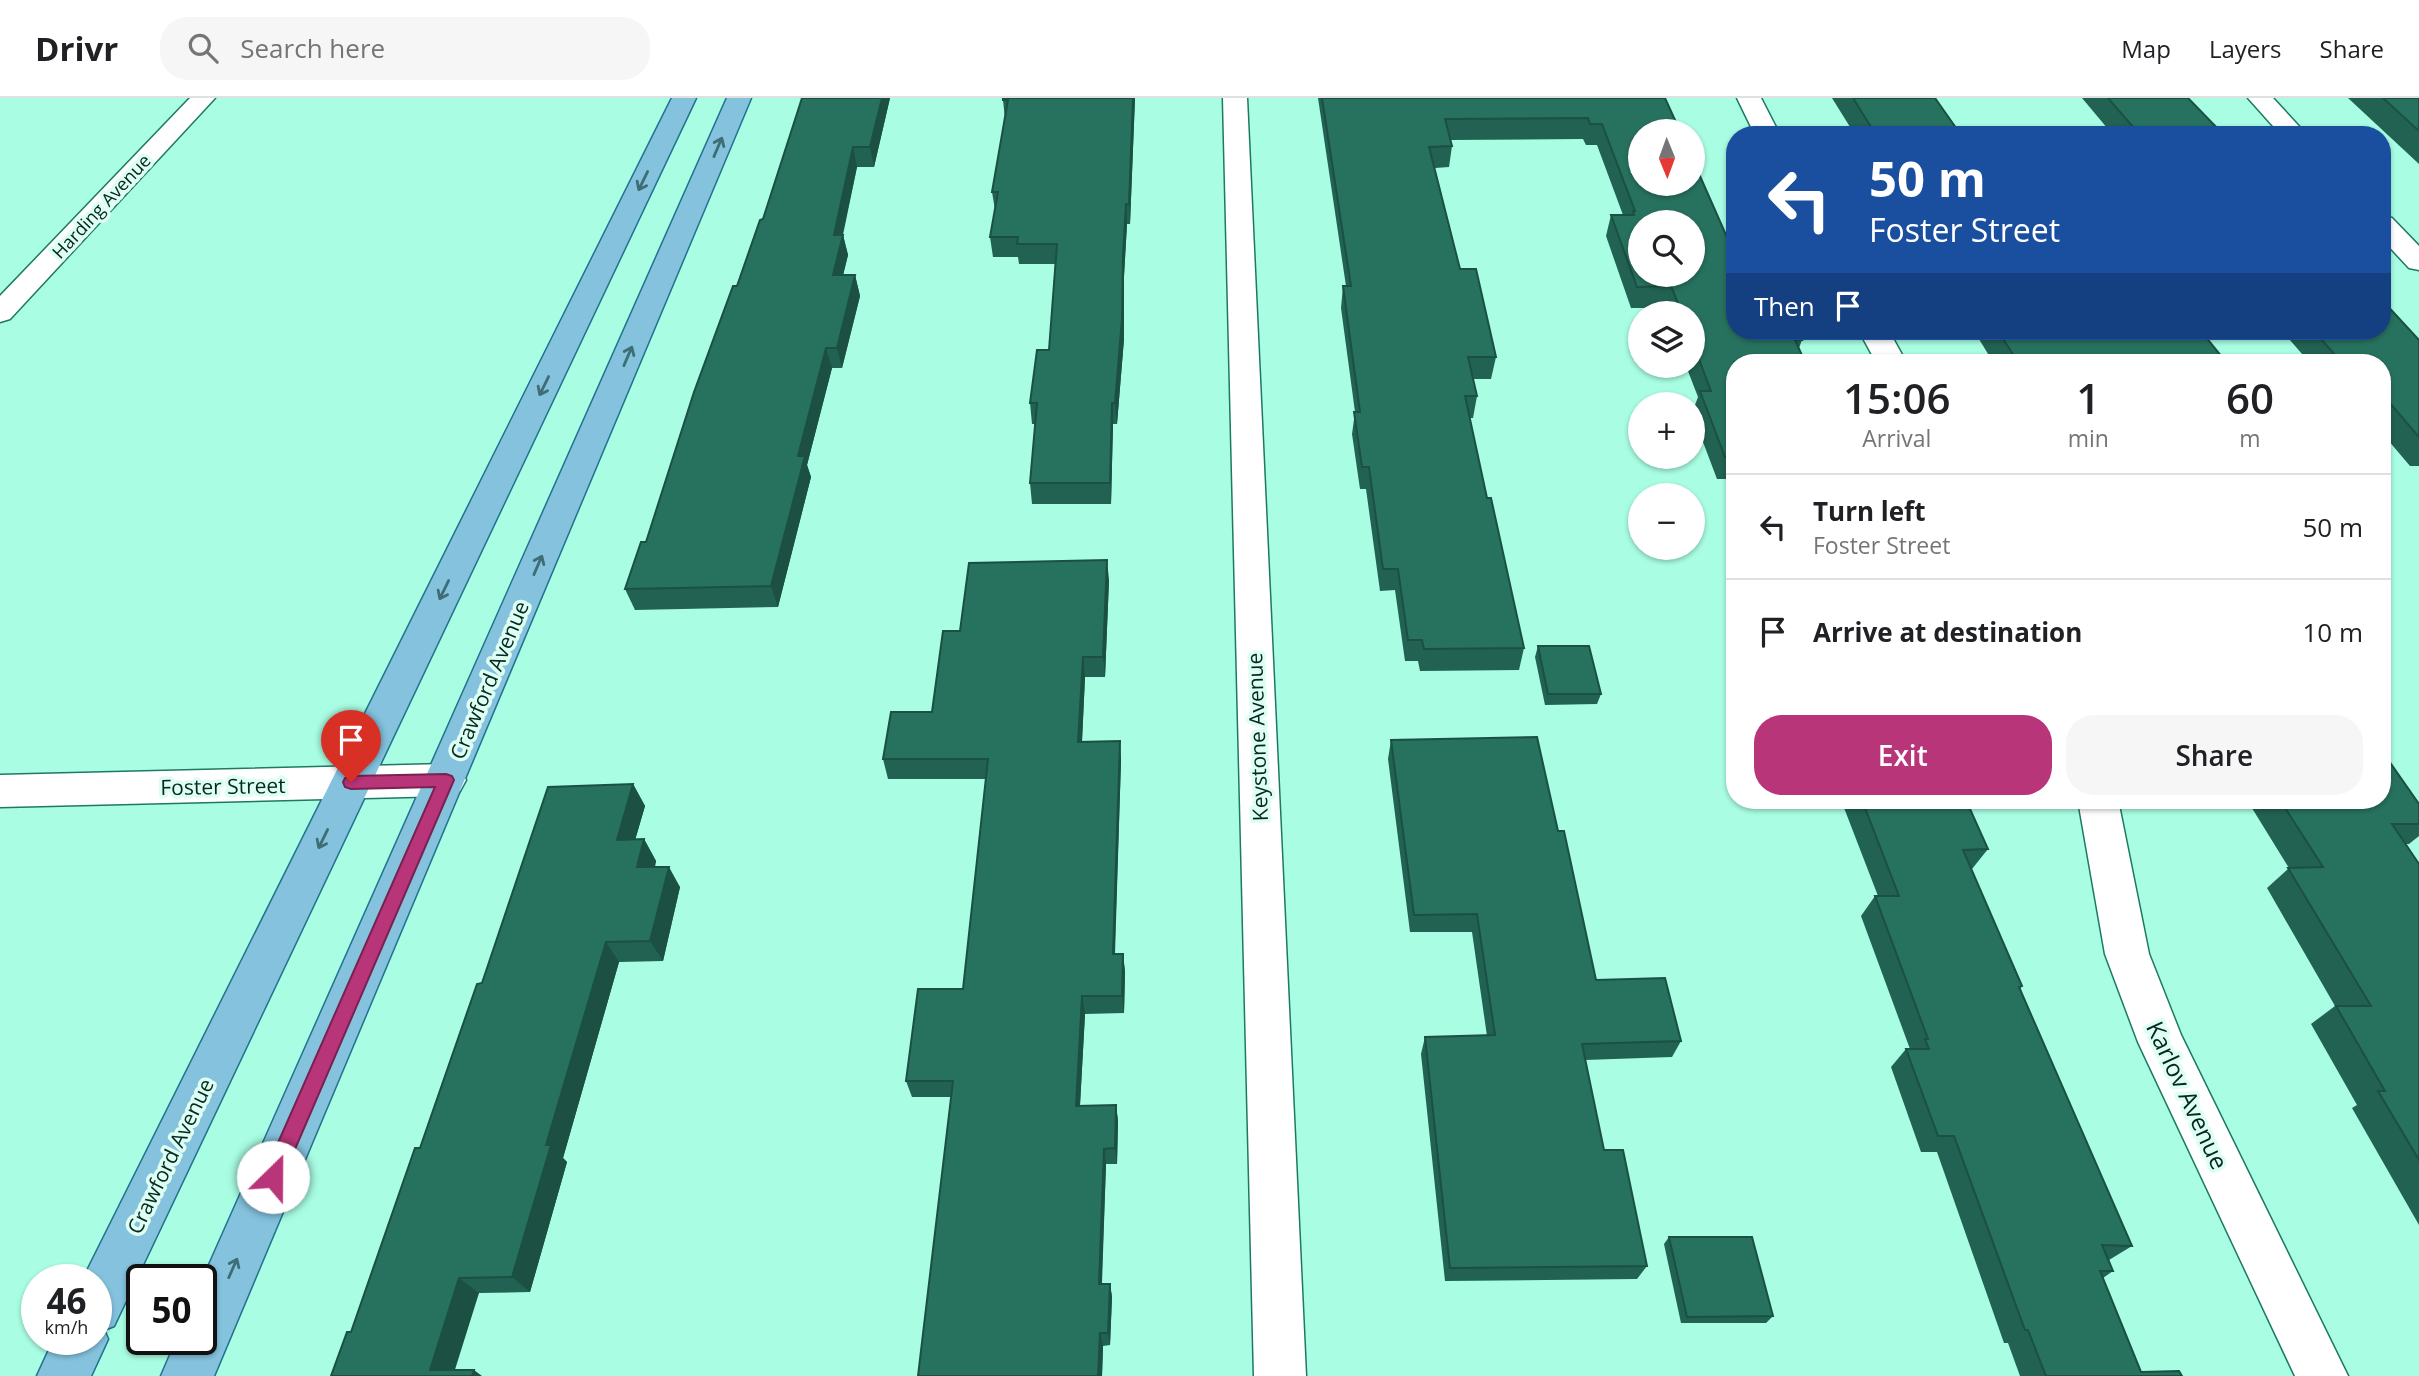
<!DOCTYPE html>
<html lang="en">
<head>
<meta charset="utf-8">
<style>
  :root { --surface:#fff; --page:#f6f6f6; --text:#202124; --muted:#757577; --line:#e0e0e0; --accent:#b9357a }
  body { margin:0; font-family:"Open Sans",sans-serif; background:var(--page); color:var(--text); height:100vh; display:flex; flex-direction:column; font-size:26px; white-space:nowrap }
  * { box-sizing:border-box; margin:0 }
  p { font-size:23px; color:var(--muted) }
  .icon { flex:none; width:38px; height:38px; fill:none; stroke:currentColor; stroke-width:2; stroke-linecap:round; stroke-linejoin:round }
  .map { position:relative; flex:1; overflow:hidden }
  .panel { position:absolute; left:1726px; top:256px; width:665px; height:455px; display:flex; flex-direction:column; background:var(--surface); border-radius:28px; box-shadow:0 2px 5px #0004 }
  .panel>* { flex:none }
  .top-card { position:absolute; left:1726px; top:28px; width:665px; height:214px; border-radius:28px; box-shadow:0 2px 5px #0004; background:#1a4fa0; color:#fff; overflow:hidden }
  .needle { width:46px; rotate:179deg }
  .fabs { position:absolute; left:1628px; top:21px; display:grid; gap:14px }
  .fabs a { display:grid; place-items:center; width:77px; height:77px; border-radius:50%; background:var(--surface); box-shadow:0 2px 5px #0004; font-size:35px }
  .speed { position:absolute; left:21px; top:1166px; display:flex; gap:14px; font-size:35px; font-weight:700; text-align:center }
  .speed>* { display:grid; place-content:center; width:91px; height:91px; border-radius:50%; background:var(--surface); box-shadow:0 2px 5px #0004; line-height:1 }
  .speed small { font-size:18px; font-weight:400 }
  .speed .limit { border:4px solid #111; border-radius:10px; background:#fff; color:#111 }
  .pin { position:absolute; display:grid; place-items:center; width:60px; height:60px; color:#fff; margin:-72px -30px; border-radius:50% 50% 50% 0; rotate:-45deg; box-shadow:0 0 7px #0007 }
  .pin .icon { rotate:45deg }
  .me { position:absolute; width:77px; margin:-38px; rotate:23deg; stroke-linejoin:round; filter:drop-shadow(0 0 5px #0008) }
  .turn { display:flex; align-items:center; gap:24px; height:147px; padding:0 28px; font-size:32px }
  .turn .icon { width:91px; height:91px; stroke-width:2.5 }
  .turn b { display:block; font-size:49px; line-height:60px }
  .then { display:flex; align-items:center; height:66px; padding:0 28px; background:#0003; gap:14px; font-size:26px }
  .eta { display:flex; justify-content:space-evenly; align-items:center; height:119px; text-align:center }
  .eta b { font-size:42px; font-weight:600; line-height:49px }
  .button { display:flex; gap:14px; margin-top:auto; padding:14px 28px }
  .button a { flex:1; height:80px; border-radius:28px; background:var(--accent); color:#fff; font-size:28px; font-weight:600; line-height:80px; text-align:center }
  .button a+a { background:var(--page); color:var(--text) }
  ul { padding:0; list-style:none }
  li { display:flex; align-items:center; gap:21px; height:105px; padding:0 28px; border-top:2px solid var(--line) }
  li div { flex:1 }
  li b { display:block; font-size:26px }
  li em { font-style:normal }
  header { display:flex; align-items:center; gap:42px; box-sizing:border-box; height:98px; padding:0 35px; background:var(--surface); border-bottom:2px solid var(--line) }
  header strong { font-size:33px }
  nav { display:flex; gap:38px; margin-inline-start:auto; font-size:24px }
  .search { width:490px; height:63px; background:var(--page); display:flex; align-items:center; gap:18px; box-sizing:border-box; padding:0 24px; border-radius:28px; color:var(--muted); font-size:26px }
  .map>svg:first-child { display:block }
</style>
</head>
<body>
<header>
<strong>Drivr</strong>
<div class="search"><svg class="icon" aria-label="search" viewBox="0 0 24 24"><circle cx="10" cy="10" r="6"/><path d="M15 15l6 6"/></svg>Search here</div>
<nav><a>Map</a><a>Layers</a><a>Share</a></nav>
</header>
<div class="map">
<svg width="2419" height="1278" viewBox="0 0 2419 1278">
  <rect width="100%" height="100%" fill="#a8fde3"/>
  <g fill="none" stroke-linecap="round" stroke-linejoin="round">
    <defs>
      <path id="minor" d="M190,0H215L10,221L0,224V198Z
        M1223,0H1247L1306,1278H1254Z
        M1737,0H1761L1780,37H1755Z
        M2248,0H2273L2307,37H2281Z
        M2382,118L2392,120L2419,148V172L2409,170L2382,141Z
        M1859,233H1889L1906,264H1876Z
        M446,666L460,671L466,682L460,693L446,698L0,709V677Z
        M2078,702H2118L2149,856L2181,937L2348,1278H2295L2138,944L2105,856Z"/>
      <path id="major" d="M672,0H696L114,1228L104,1232L108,1241L91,1278H37L54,1241H96V1181H83Z
        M727,0H751L214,1278H161L177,1241H201V1185Z"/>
    </defs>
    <use href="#minor" stroke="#1e7963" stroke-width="3"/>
    <use href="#major" stroke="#22728d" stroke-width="3"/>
    <use href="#minor" fill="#fff" fill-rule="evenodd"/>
    <use href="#major" fill="#84c2de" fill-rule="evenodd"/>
  </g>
  <path fill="#226252" d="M802,0H890L874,69H857L843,137L848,157L843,177H855L860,198L842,270H832L807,367L811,379L778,509L635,512L625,491L646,444L737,188L763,121Z
    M1135,0L1130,126H1127L1124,178V241L1117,326H1113L1111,406H1032L1030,385L1035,326H1032L1030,305L1049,252L1055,166H1019L1018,159H993L990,139L995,112L992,94L1005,21L1003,2Z
    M1318,0H1665L1734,233L1802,242L1799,250L1734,264V394L1729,381H1717L1692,315L1698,299L1686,268H1692V215H1667L1665,210H1631L1606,138L1611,117H1623L1597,47H1586L1583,41L1450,42L1452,48L1449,69L1435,70L1460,171L1496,259L1491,281H1473L1477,298L1473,320H1470L1487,400L1524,550L1519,572L1420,573L1418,563H1405L1395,492L1380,493L1366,391H1360L1352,336L1355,314L1341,210L1343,188H1346Z
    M1832,0H1935L1961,37H1855Z
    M2082,0H2188L2224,37H2113Z
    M2348,0H2419V66Z
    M1974,233H2201L2226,264H1993Z
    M2282,233H2382L2419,242V368H2410L2382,335V264H2309Z
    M1109,482L1105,579H1085L1082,644L1120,643L1121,663L1115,856H1123L1125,874L1124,915L1085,916L1080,1008L1116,1007L1118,1023L1117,1066H1106L1102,1186H1110L1112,1199L1110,1247L1103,1248L1102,1278H918L951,999H912L906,983L963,891L986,681H888L883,661L932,614L960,533Z
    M1538,548L1601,596L1597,606L1545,607L1535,559Z
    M1391,642L1558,733L1596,882L1681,943L1672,959L1585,962L1604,1052L1647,1168L1637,1181L1445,1183L1421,956L1425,939L1487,938L1472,834H1410L1388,661Z
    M633,686L645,708L635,742L644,741L656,763L655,769L680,789L663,863L619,864L563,1060L567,1064L530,1194L479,1195L331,1278L351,1234L482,885Z
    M1841,702H1966L1988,751L1972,771H1971L2022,888L2020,891L2132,1148L2109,1162L2113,1173L2103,1180L2141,1274L2182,1278H2020L2008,1245H2004L1937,1054H1921L1891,969L1906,951H1910L1861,818L1875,798H1878Z
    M2247,702H2382L2419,706V738L2409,746H2406L2419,766V1127L2352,1010L2357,1007L2311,926L2335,908L2267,790L2289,770Z
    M1669,1139L1773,1218L1766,1225H1681L1664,1146Z"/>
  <path fill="#1b5042" d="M882,0H890L874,69L870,49Z
    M1133,0H1135L1130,126L1129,106Z
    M853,49L857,69L841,143L843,137L848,157L838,198L833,177L834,137Z
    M1126,106L1127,126L1124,178V241L1117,326L1115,305Z
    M855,177L860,198L842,270L837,250Z
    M826,250L832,270L807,367L811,379L778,509L771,488L798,358Z
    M1112,305L1113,326L1111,406L1110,385Z
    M1107,462L1109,482L1105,579L1103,559Z
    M1083,559L1085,579L1081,663L1078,644Z
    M1120,643L1121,663L1114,874L1113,856Z
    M633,686L645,708L629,763L617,742Z
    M644,741L656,763L649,790L637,769Z
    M669,769L680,789L663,863L650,843Z
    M606,844L619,864L563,1060L567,1064L530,1194L512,1179L546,1047Z
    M1123,856L1125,874L1124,915L1122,898Z
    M1082,898L1085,916L1079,1024L1076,1008Z
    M1116,1007L1118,1023L1117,1066L1115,1050Z
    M1104,1051L1106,1066L1101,1199L1099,1186Z
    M459,1180L479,1195L453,1278L430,1272Z
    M1110,1186L1112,1199L1110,1247L1108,1235Z
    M1100,1235L1103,1248L1102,1278H1098Z
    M474,1272L482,1278H472Z"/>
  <path fill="#27725f" stroke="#1b5042" stroke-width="2" fill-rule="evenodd" d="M802,0H882L870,49H853L834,137H843L833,177H855L837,250H826L798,358H805L771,488L625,491L641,444H646L694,294L733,188H737L760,122L763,121Z
    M1003,0H1133L1129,106H1126L1123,158L1122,221L1115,305H1112L1110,385H1030L1037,305H1030L1037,252H1049L1057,146H1017L1018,139H990L998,94H992L1008,2H1003Z
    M1322,0H1665L1680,33H1640V86H1692V60L1734,155V233H1798L1802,242H1795L1805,264H1734V359H1725L1700,293H1711L1692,243V215H1682L1671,188L1637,189L1611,117H1634L1633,113H1635L1602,26H1590L1588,20L1445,21L1452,48L1429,49L1460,171H1476L1496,259H1468L1477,298H1465L1487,400H1491L1524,550L1424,551L1422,542H1408L1398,471H1383L1369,369H1362L1354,314H1360L1343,188H1351ZM1640,124H1692V177H1640Z
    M1853,0H1935L1961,37H1876Z
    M2108,0H2188L2224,37H2140Z
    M2383,0H2419V33Z
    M2382,202L2419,242V339L2382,296V264H2354L2349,258H2336L2314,233H2382Z
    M1998,233H2201L2226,264H2018Z
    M1107,462L1103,559H1083L1078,644L1120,643L1113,856H1123L1122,898H1082L1076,1008L1116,1007L1115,1050L1104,1051L1099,1186H1110L1108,1235H1100L1098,1278H918L953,983H906L918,891H963L988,661H883L891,614H932L943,533H960L969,465Z
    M1538,548H1589L1601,596H1548Z
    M1537,639L1558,733H1564L1596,882L1665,880L1681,943L1582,946L1604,1052H1623L1647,1168L1450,1170L1425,939L1495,937L1477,816L1414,817L1391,642Z
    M2382,653L2419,706V726H2392L2419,766V1062L2378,993H2385L2336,908H2371L2288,770L2323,769L2280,702H2382Z
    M633,686L617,742L644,741L637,769H669L650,843L606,844L546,1047H551L512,1179L459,1180L430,1272H474L472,1278H331L347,1234H351L415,1050H420L477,886L482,885L548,689Z
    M1862,702H1966L1988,751L1963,752L2022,888L2019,889L2132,1148L2102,1147L2113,1173H2100L2141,1274L2179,1273L2182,1278H2046L2028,1232H2025L1954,1038H1938L1906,951H1929L1925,941H1928L1875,798H1899Z
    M1669,1139H1752L1773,1218L1687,1219Z"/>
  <defs><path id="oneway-shaft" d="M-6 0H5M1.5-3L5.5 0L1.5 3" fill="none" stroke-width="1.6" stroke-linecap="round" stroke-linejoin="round" transform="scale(1.75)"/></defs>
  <g stroke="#3e6e75">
    <use href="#oneway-shaft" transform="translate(718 49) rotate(-67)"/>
    <use href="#oneway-shaft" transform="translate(643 83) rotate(116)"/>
    <use href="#oneway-shaft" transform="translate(628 258) rotate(-67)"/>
    <use href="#oneway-shaft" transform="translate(544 288) rotate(116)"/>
    <use href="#oneway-shaft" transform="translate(538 467) rotate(-67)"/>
    <use href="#oneway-shaft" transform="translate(444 492) rotate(116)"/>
    <use href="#oneway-shaft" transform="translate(323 741) rotate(116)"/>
    <use href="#oneway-shaft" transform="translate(233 1170) rotate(-66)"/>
  </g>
  <path fill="#b9357a" stroke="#78224f" stroke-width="2" d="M446,676L452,678L454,682L280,1086L273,1089L266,1086L263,1079L266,1072L435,689L351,691L345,689L343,684L345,680L351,678Z"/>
  <g text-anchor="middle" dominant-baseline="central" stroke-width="7" stroke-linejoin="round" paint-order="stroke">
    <g font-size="18" fill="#042920" stroke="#defef3">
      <text transform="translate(101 108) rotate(-47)">Harding Avenue</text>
    </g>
    <g font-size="21" fill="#042920" stroke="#defef3">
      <text transform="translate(489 582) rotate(-67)">Crawford Avenue</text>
      <text transform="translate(1257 639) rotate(-92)">Keystone Avenue</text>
      <text transform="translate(223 688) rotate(-1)">Foster Street</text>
      <text transform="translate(170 1058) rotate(-64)">Crawford Avenue</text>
    </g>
    <g font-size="24" fill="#042920" stroke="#defef3">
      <text transform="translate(2188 997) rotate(65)">Karlov Avenue</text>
    </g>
  </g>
</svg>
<div class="fabs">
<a><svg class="needle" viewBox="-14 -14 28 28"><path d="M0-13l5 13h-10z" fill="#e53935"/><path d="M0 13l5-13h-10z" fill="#757577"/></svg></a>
<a><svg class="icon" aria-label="search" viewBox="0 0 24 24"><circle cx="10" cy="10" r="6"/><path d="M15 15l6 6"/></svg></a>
<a><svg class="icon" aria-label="layers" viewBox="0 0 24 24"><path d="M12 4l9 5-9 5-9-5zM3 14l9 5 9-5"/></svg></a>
<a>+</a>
<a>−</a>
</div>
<div class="speed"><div>46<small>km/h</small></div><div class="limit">50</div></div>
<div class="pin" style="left:351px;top:684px;background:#d93025"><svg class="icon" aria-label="arrive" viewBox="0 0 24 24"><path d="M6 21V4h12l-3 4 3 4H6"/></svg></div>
<svg class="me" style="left:273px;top:1079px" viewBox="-20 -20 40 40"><circle r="19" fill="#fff"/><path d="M0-13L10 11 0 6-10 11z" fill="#b9357a"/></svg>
<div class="top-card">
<div class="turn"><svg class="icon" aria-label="left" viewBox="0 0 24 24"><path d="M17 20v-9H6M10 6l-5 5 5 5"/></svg><div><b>50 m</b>Foster Street</div></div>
<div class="then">Then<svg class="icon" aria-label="arrive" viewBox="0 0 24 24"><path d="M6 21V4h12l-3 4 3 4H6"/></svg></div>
</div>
<section class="panel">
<div class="eta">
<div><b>15:06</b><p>Arrival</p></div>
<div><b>1</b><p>min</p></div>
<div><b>60</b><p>m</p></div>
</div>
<ul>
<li><svg class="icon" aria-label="left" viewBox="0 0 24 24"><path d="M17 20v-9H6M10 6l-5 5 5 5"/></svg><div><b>Turn left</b><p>Foster Street</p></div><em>50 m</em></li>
<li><svg class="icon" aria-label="arrive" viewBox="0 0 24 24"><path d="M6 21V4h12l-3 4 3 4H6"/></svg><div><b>Arrive at destination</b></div><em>10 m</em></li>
</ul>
<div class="button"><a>Exit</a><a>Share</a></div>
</section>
</div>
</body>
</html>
